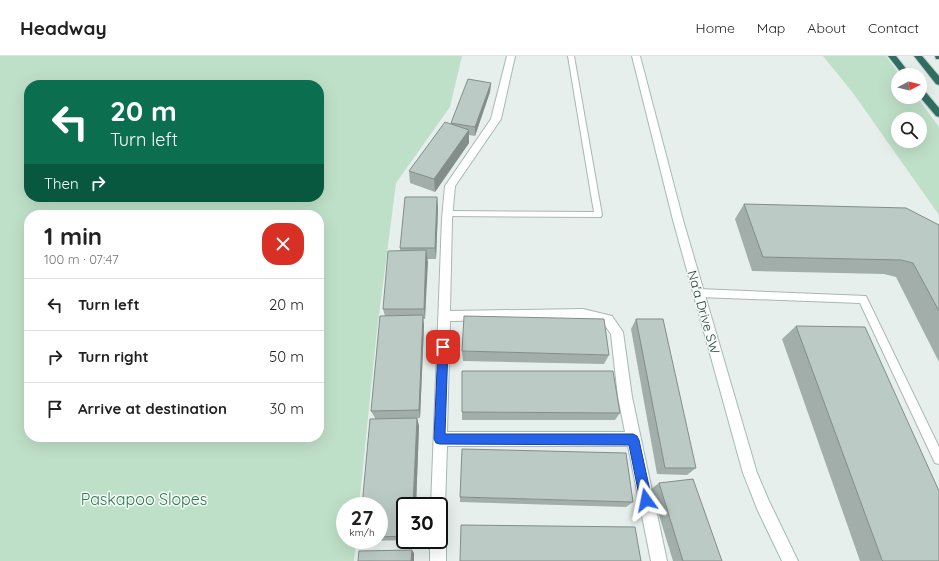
<!DOCTYPE html>
<html lang="en">
<head>
<meta charset="utf-8">
<style>
  :root { --surface:#fff; --page:#f6f6f6; --text:#222; --muted:#767676; --line:#e0e0e0 }
  body { margin:0; font-family:Quicksand,sans-serif; background:var(--page); color:var(--text); height:100vh; display:flex; flex-direction:column; font-size:15px; white-space:nowrap }
  * { box-sizing:border-box; margin:0 }
  p { font-size:13px; color:var(--muted) }
  .icon { flex:none; width:22px; height:22px; fill:none; stroke:currentColor; stroke-width:2; stroke-linecap:round; stroke-linejoin:round }
  .map { position:relative; flex:1; overflow:hidden }
  .drawer { position:absolute; left:24px; top:154px; width:300px; height:232px; display:flex; flex-direction:column; background:var(--surface); border-radius:16px; box-shadow:0 4px 16px #0002 }
  .drawer>* { flex:none }
  .banner { position:absolute; left:24px; top:24px; width:300px; height:122px; border-radius:16px; box-shadow:0 4px 16px #0002; background:#0b6e4f; color:#fff; overflow:hidden }
  .needle { width:26px; rotate:83deg }
  .controls { position:absolute; left:891px; top:12px; display:grid; gap:8px }
  .controls a { display:grid; place-items:center; width:36px; height:36px; border-radius:50%; background:var(--surface); box-shadow:0 4px 16px #0002; font-size:20px }
  .speed { position:absolute; left:336px; top:441px; display:flex; gap:8px; font-size:20px; font-weight:700; text-align:center }
  .speed>* { display:grid; place-content:center; width:52px; height:52px; border-radius:50%; background:var(--surface); box-shadow:0 4px 16px #0002; line-height:1 }
  .speed small { font-size:10px; font-weight:400 }
  .speed .limit { border:2px solid #111; border-radius:6px; background:#fff; color:#111 }
  .pin { position:absolute; display:grid; place-items:center; width:34px; height:34px; color:#fff; margin:-17px; border-radius:8px; box-shadow:0 2px 6px #0006 }
  .me { position:absolute; width:44px; margin:-22px; rotate:348deg; stroke-linejoin:round; filter:drop-shadow(0 0 3px #0008) }
  .turn { display:flex; align-items:center; gap:14px; height:84px; padding:0 20px; font-size:18px }
  .turn .icon { width:52px; height:52px; stroke-width:2.5 }
  .turn b { display:block; font-size:28px; line-height:34px }
  .then { display:flex; align-items:center; height:38px; padding:0 20px; background:#0003; gap:8px; font-size:15px }
  .round { display:grid; place-items:center; flex:none; width:42px; height:42px; border-radius:16px; background:var(--page) }
  .overview { display:flex; align-items:center; justify-content:space-between; height:68px; padding:0 20px }
  h1 { font-size:24px; font-weight:700; line-height:30px }
  ul { padding:0; list-style:none }
  li { display:flex; align-items:center; gap:12px; height:52px; padding:0 20px; border-top:1px solid var(--line) }
  li div { flex:1 }
  li b { display:block; font-size:15px }
  li em { font-style:normal }
  header { display:flex; align-items:center; gap:24px; box-sizing:border-box; height:56px; padding:0 20px; background:var(--surface); border-bottom:1px solid var(--line) }
  header strong { font-size:19px }
  nav { display:flex; gap:22px; margin-inline-start:auto; font-size:14px }
  .map>svg:first-child { display:block }
</style>
</head>
<body>
<header>
<strong>Headway</strong>
<nav><a>Home</a><a>Map</a><a>About</a><a>Contact</a></nav>
</header>
<div class="map">
<svg width="939" height="505" viewBox="0 0 939 505">
  <rect width="100%" height="100%" fill="#e6efeb"/>
  <path fill="#bfe0c8" fill-rule="evenodd" d="M0,0H462L450,51L396,127L376,283L359,450H345V484H356L354,505H0ZM29,29H319V141H29ZM29,159H319V381H29Z
    M823,0H886L900,19H898V41H917L939,71V159L853,37ZM898,63H920V85H898Z"/>
  <g fill="none" stroke-linecap="round" stroke-linejoin="round">
    <defs>
      <path id="lane" d="M568,0H574L602,159L601,161L445,160L444,158L448,155L594,156Z
        M699,233L866,240L939,391V408L935,407L860,247L699,241L696,240L695,237L696,234Z"/>
      <path id="street" d="M507,0H515L501,63L455,130L452,163L450,255L583,253L612,260L623,276L632,341L667,505H651L628,390H447L445,450L443,455L439,457V450H431L442,163L445,130L491,63ZM583,263L604,268L611,278L618,341L625,376H447L450,265Z
        M439,477L443,479L446,484V505H430V484H439Z"/>
      <path id="secondary" d="M632,0H640L683,164L757,417L769,445L798,505H782L758,455L743,417L673,164Z"/>
      <path id="highway" d="M888,0H896L911,19H903Z
        M914,0H922L939,20V29L936,28Z
        M935,0H939V3H936Z
        M920,32L923,33L939,52V61L936,60L920,41Z"/>
    </defs>
    <use href="#lane" stroke="#a8b8b2" stroke-width="2"/>
    <use href="#street" stroke="#a8b8b2" stroke-width="2"/>
    <use href="#secondary" stroke="#a4bbb3" stroke-width="2"/>
    <use href="#highway" stroke="#c2cac8" stroke-width="2"/>
    <use href="#lane" fill="#fff" fill-rule="evenodd"/>
    <use href="#street" fill="#fff" fill-rule="evenodd"/>
    <use href="#secondary" fill="#fff" fill-rule="evenodd"/>
    <use href="#highway" fill="#2f6f62" fill-rule="evenodd"/>
  </g>
  <path fill="#a1aea9" d="M491,27L490,36L475,80L469,79V87L435,136L410,127L409,115L451,68V67Z
    M437,141L438,153L436,203H427L425,263H423L424,270L420,362H417L419,370L416,450H405V484H414L363,485L362,484H379V450L375,362L371,355L385,260L383,253L400,194V192Z
    M744,148L939,169V306L896,221L884,218L752,215L735,163Z
    M636,263L696,412L687,419L657,418L631,273Z
    M796,270L939,505H860L782,283Z
    M462,295L609,299L604,308L463,305Z
    M462,356L620,357L615,364H462Z
    M659,427L722,505H673L651,433Z
    M460,441L633,446L626,451L460,446Z"/>
  <path fill="#838d89" d="M491,27L490,36L475,80V71Z
    M469,74V87L435,136L434,123Z
    M437,141L438,153L436,203L435,192Z
    M426,194L428,206L425,263L424,253Z
    M423,259L424,270L420,362L419,354Z
    M417,362L419,370L416,450H413Z
    M412,494L414,497V505H411Z"/>
  <path fill="#bbcac4" stroke="#838d89" d="M468,23L491,27L475,71L451,67Z
    M445,66L469,74L434,123L409,115Z
    M405,141H437L435,192H400Z
    M744,148L906,152L939,169V255L913,207L901,204L763,201Z
    M426,194L424,253H383L388,195Z
    M423,259L419,354L371,355L380,260Z
    M464,260L604,263L609,299L462,295Z
    M636,263H663L696,412H665Z
    M796,270L865,271L939,435V505H883L882,504Z
    M462,315H613L620,357L462,356Z
    M417,362L413,450H405V480L379,481V450H362L370,363Z
    M462,393L626,397L633,446L460,441Z
    M693,423L722,505H683L659,427Z
    M461,469L635,471L641,505H460Z
    M412,494L411,505H358L359,495Z"/>
  <path fill="#2563eb" stroke="#184099" d="M443,287L446,288L448,291L445,378H633L637,380L639,384L652,444L650,448L646,449L642,448L640,444L629,389L440,388L436,387L434,383L438,291L439,288Z"/>
  <g text-anchor="middle" dominant-baseline="central" stroke-width="3" stroke-linejoin="round" paint-order="stroke">
    <g font-size="13" fill="#24423a" stroke="#f7fbf9">
      <text transform="translate(704 256) rotate(74)">Na'a Drive SW</text>
    </g>
    <g font-size="16" fill="#2d7a4b" stroke="#f7fbf9">
      <text x="144" y="443">Paskapoo Slopes</text>
    </g>
  </g>
</svg>
<div class="controls">
<a><svg class="needle" viewBox="-14 -14 28 28"><path d="M0-13l5 13h-10z" fill="#e53935"/><path d="M0 13l5-13h-10z" fill="#767676"/></svg></a>
<a><svg class="icon" aria-label="search" viewBox="0 0 24 24"><circle cx="10" cy="10" r="6"/><path d="M15 15l6 6"/></svg></a>
</div>
<div class="speed"><div>27<small>km/h</small></div><div class="limit">30</div></div>
<div class="pin" style="left:443px;top:291px;background:#d93025"><svg class="icon" aria-label="arrive" viewBox="0 0 24 24"><path d="M6 21V4h12l-3 4 3 4H6"/></svg></div>
<svg class="me" style="left:646px;top:444px" viewBox="-20 -20 40 40"><path d="M0-17L14 15 0 8-14 15z" fill="#2563eb" stroke="#fff" stroke-width="4"/></svg>
<div class="banner">
<div class="turn"><svg class="icon" aria-label="left" viewBox="0 0 24 24"><path d="M17 20v-9H6M10 6l-5 5 5 5"/></svg><div><b>20 m</b>Turn left</div></div>
<div class="then">Then<svg class="icon" aria-label="right" viewBox="0 0 24 24"><path d="M7 20v-9h11M14 6l5 5-5 5"/></svg></div>
</div>
<section class="drawer">
<div class="overview"><div><h1>1 min</h1><p>100 m · 07:47</p></div><a class="round" style="background:#d93025;color:#fff"><svg class="icon" aria-label="close" viewBox="0 0 24 24"><path d="M6 6l12 12M18 6L6 18"/></svg></a></div>
<ul>
<li><svg class="icon" aria-label="left" viewBox="0 0 24 24"><path d="M17 20v-9H6M10 6l-5 5 5 5"/></svg><div><b>Turn left</b></div><em>20 m</em></li>
<li><svg class="icon" aria-label="right" viewBox="0 0 24 24"><path d="M7 20v-9h11M14 6l5 5-5 5"/></svg><div><b>Turn right</b></div><em>50 m</em></li>
<li><svg class="icon" aria-label="arrive" viewBox="0 0 24 24"><path d="M6 21V4h12l-3 4 3 4H6"/></svg><div><b>Arrive at destination</b></div><em>30 m</em></li>
</ul>
</section>
</div>
</body>
</html>
